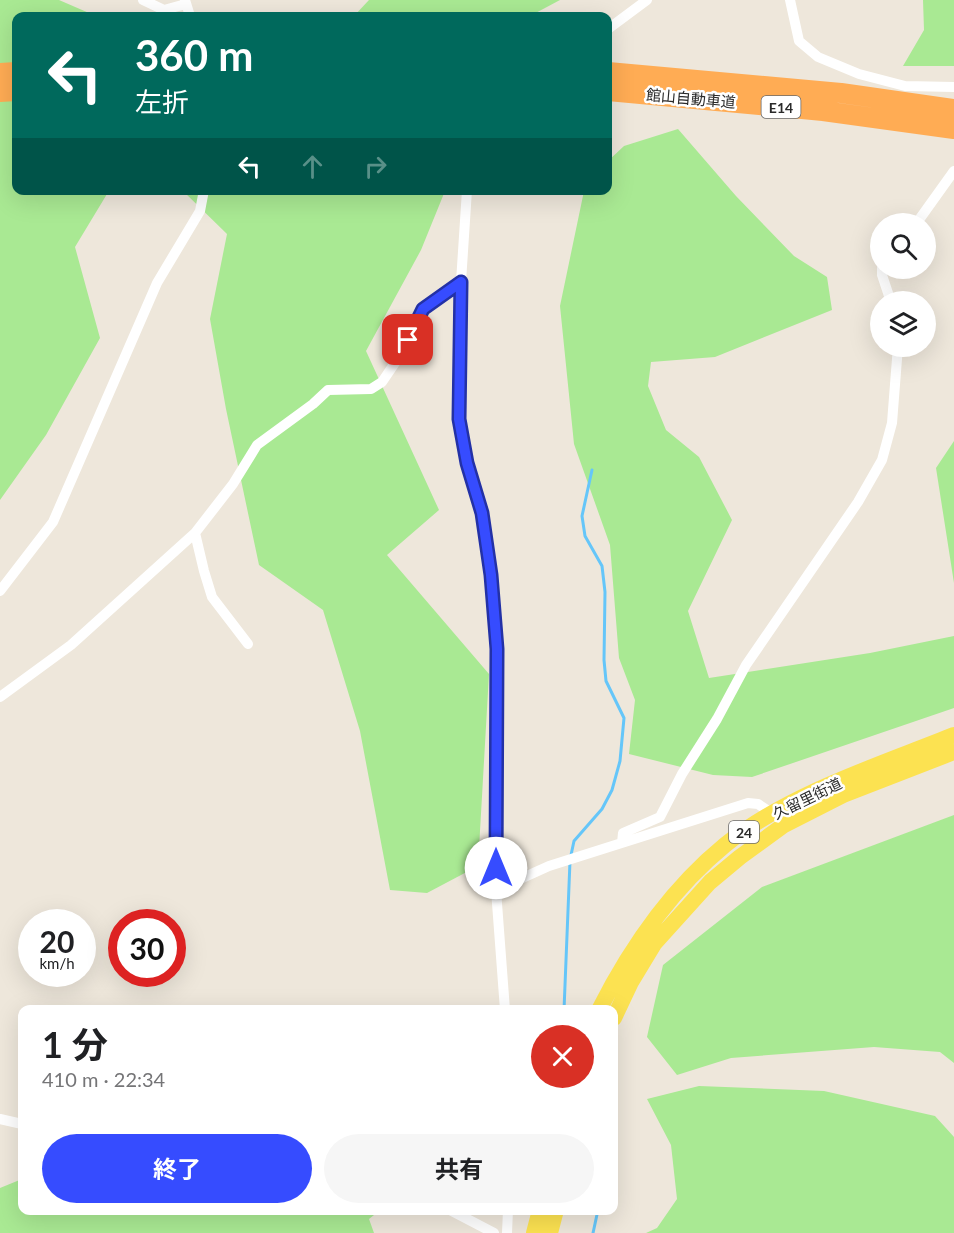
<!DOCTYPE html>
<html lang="ja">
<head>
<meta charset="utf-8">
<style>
  :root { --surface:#fff; --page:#f6f6f6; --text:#202124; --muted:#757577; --accent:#364cff }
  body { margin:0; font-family:Lato,"Noto Sans JP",sans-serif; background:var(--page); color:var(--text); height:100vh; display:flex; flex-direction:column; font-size:22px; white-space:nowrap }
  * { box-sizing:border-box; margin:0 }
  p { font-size:20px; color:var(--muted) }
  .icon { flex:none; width:33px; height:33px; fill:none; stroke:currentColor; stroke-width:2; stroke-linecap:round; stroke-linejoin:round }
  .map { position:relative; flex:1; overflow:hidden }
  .sheet { position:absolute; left:18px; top:1005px; width:600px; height:210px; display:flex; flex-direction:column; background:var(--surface); border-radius:12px; box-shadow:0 6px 24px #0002 }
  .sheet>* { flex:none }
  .top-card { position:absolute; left:12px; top:12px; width:600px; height:183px; border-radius:12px; box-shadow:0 6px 24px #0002; background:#00695c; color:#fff; overflow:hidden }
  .tools { position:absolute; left:870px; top:213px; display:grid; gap:12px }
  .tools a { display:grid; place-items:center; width:66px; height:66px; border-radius:50%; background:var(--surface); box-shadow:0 6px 24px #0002; font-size:30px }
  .speed { position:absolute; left:18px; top:909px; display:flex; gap:12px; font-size:30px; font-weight:700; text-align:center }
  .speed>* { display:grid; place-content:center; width:78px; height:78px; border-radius:50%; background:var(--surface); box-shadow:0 6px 24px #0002; line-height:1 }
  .speed small { font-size:15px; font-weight:400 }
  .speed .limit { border:9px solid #d22; background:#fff; color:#111 }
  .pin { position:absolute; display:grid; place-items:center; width:51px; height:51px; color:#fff; margin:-26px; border-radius:12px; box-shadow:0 3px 9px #0006 }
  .me { position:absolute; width:66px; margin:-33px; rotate:0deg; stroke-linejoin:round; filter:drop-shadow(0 0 4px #0008) }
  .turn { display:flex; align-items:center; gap:21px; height:126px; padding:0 24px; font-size:27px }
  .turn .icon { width:78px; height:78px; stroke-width:2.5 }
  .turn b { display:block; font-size:42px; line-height:51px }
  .lanes { display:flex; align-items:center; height:57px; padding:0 24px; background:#0003; justify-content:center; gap:30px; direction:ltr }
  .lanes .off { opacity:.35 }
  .round { display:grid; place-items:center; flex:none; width:63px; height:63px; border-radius:32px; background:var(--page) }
  .head { display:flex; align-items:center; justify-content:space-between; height:102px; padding:0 24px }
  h1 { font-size:36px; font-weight:700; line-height:45px }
  .primary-button { display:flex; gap:12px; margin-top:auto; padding:12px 24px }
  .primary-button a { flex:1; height:69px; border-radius:36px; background:var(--accent); color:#fff; font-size:24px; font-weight:700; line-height:69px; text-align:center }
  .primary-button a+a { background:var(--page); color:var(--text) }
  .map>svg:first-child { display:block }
</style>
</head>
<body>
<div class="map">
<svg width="954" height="1233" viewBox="0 0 954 1233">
  <rect width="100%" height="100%" fill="#eee7db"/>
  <path fill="#a9e993" d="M0,0H59L96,16H16V190L127,191L107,194L75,247L100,338L46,435L0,500Z
    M369,0H560L530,16H354Z
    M923,0H954V66H903L924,30Z
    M678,129L736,196L794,256L827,277L832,310L715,357L651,362L648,386L666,430L699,457L732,520L688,611L709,678L870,653L954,636V708L752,777L713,775L629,754L635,700L619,658L610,545L574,444L560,306L584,191L608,190V161L624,146Z
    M183,191H445L421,250L366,351L439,510L387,555L489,674L478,866L427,893L390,890L360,731L323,610L259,565L226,409L210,319L227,234Z
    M954,441V583L936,468Z
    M954,815V1063L940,1052L874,1047L731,1058L677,1075L647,1037L663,965L762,887Z
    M699,1086L824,1091L935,1116L954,1137V1233H646L657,1228L677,1199L671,1145L647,1099Z
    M22,1179V1210L379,1211L369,1219L374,1233H0V1188Z"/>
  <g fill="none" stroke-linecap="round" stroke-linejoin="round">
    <path stroke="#65c6f9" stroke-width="3" d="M571,855L574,841L602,809L612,790L620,761L624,718L606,681L604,660L605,592L602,566L585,536L582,516L592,470
      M564,1010L570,861
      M593,1233L598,1210"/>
    <path stroke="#fff" stroke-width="10" d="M143,0L164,10L186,4
      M185,0L190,16
      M790,0L799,41L818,57L859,74L905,86L954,87
      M608,29L647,0
      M467,190L461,282L459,419L467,463L482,513L491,575L497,649L496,890L505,1010
      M916,224L954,171
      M882,268V275L891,302
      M195,533L204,571L212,597L248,644
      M0,591L53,522L157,283L200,211L204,190
      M0,697L71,645L195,533L233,484L257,445L313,404L328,390L371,389L382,382L401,354L423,309L461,282
      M622,843L623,833L660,817L682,774L717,719L746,665L858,502L882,460L892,423L898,346
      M496,890L549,866L748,803L758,804L773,814
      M0,1119L22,1124
      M450,1210L494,1233
      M507,1233L508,1210"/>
    <path stroke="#fce251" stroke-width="16" d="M599,1010C631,947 670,890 725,845C787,794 880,765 954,735
      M614,1018L631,982L654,944L710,882L740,857L784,825L843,795L954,752
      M534,1233L540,1210
      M550,1233L556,1210"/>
    <path stroke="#ffac54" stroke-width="20" d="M608,72L841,93L954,109
      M0,73L16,72
      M608,91L823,111L954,129
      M0,92L16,91"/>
  </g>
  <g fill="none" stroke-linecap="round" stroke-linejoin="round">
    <defs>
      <path id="route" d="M408,340L423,309L461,282L459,419L467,463L482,513L491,575L497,649L496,868"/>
    </defs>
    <use href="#route" stroke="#2331a6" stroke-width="15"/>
    <use href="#route" stroke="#364cff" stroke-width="10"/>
  </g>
  <g text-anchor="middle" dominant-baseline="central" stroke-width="5" stroke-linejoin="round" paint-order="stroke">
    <g fill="#fff" stroke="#6a6a6a" stroke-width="1.5">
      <rect x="761.5" y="96" width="39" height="22" rx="4.5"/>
      <rect x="729" y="821" width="30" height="22" rx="4.5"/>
    </g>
    <g font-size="14" font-weight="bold" fill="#2a2a2a">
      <text x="781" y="107">E14</text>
      <text x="744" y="832">24</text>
    </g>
    <g font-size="15" fill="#2a2a2a" stroke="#fff">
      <text transform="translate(691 98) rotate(5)">館山自動車道</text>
      <text transform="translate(807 798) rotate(-26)">久留里街道</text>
    </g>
  </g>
</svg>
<div class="tools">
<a><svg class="icon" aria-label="search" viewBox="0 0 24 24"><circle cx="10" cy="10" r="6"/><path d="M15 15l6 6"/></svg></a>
<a><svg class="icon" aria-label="layers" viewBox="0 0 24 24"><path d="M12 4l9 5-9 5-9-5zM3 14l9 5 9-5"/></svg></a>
</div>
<div class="speed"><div>20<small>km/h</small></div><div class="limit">30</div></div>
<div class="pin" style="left:408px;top:340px;background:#d93025"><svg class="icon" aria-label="arrive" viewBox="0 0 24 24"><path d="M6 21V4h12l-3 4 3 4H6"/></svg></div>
<svg class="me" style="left:496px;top:868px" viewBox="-20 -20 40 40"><circle r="19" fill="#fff"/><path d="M0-13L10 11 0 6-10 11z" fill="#364cff"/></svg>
<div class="top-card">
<div class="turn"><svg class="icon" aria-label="left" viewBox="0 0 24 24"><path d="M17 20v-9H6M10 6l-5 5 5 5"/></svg><div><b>360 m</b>左折</div></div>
<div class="lanes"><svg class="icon" aria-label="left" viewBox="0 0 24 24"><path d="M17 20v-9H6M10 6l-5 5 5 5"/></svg><svg class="icon off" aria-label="ahead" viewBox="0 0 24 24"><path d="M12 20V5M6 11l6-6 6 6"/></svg><svg class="icon off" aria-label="right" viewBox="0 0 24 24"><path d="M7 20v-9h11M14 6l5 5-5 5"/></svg></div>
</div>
<section class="sheet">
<div class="head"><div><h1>1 分</h1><p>410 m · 22:34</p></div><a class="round" style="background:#d93025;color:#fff"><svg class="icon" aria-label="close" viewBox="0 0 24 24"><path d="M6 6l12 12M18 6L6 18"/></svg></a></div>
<div class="primary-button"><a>終了</a><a>共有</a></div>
</section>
</div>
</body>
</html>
